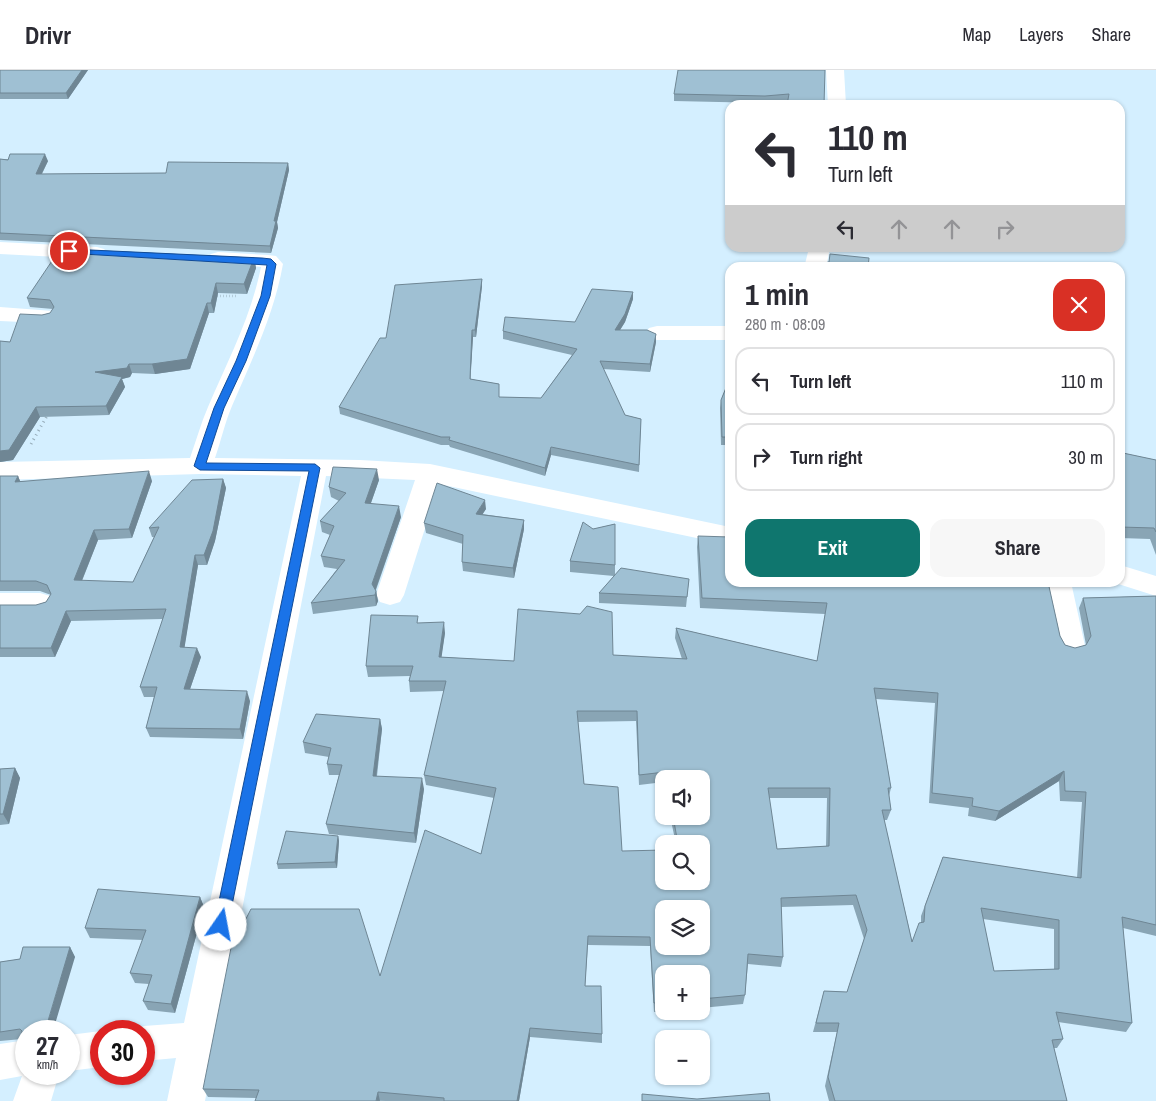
<!DOCTYPE html>
<html lang="en">
<head>
<meta charset="utf-8">
<style>
  :root { --surface:#fff; --page:#f7f7f7; --text:#2b2b33; --muted:#7c7c81; --line:#e1e1e2; --accent:#0f766e }
  body { margin:0; font-family:"Archivo Narrow",sans-serif; background:var(--page); color:var(--text); height:100vh; display:flex; flex-direction:column; font-size:19px; white-space:nowrap }
  * { box-sizing:border-box; margin:0 }
  p { font-size:16px; color:var(--muted) }
  .icon { flex:none; width:28px; height:28px; fill:none; stroke:currentColor; stroke-width:2; stroke-linecap:round; stroke-linejoin:round }
  .map { position:relative; flex:1; overflow:hidden }
  .panel { position:absolute; left:725px; top:192px; width:400px; height:325px; display:flex; flex-direction:column; background:var(--surface); border-radius:15px; box-shadow:0 1px 4px #0004 }
  .panel>* { flex:none }
  .hud { position:absolute; left:725px; top:30px; width:400px; height:152px; border-radius:15px; box-shadow:0 1px 4px #0004; background:#fff; color:var(--text); overflow:hidden }
  .fabs { position:absolute; left:655px; top:700px; display:grid; gap:10px }
  .fabs a { display:grid; place-items:center; width:55px; height:55px; border-radius:10px; background:var(--surface); box-shadow:0 1px 4px #0004; font-size:25px }
  .speed { position:absolute; left:15px; top:950px; display:flex; gap:10px; font-size:25px; font-weight:700; text-align:center }
  .speed>* { display:grid; place-content:center; width:65px; height:65px; border-radius:50%; background:var(--surface); box-shadow:0 1px 4px #0004; line-height:1 }
  .speed small { font-size:12px; font-weight:400 }
  .speed .limit { border:8px solid #d22; background:#fff; color:#111 }
  .pin { position:absolute; display:grid; place-items:center; width:42px; height:42px; color:#fff; margin:-21px; border:2px solid #fff; border-radius:50%; box-shadow:0 1px 5px #0007 }
  .me { position:absolute; width:55px; margin:-28px; rotate:12deg; stroke-linejoin:round; filter:drop-shadow(0 0 4px #0008) }
  .turn { display:flex; align-items:center; gap:18px; height:105px; padding:0 20px; font-size:22px }
  .turn .icon { width:65px; height:65px; stroke-width:2.5 }
  .turn b { display:block; font-size:35px; line-height:42px }
  .lanes { display:flex; align-items:center; height:48px; padding:0 20px; background:#0003; justify-content:center; gap:25px; direction:ltr }
  .lanes .off { opacity:.35 }
  .round { display:grid; place-items:center; flex:none; width:52px; height:52px; border-radius:15px; background:var(--page) }
  .head { display:flex; align-items:center; justify-content:space-between; height:85px; padding:0 20px }
  h1 { font-size:30px; font-weight:800; line-height:38px }
  .cta { display:flex; gap:10px; margin-top:auto; padding:10px 20px }
  .cta a { flex:1; height:58px; border-radius:15px; background:var(--accent); color:#fff; font-size:20px; font-weight:800; line-height:58px; text-align:center }
  .cta a+a { background:var(--page); color:var(--text) }
  ul { padding:0; list-style:none }
  li { display:flex; align-items:center; gap:15px; height:68px; margin:0 10px 8px; padding:0 10px; border:2px solid var(--line); border-radius:15px }
  li div { flex:1 }
  li b { display:block; font-size:19px }
  li em { font-style:normal }
  header { display:flex; align-items:center; gap:30px; box-sizing:border-box; height:70px; padding:0 25px; background:var(--surface); border-bottom:1px solid var(--line) }
  header strong { font-size:24px }
  nav { display:flex; gap:28px; margin-inline-start:auto; font-size:18px }
  .map>svg:first-child { display:block }
</style>
</head>
<body>
<header>
<strong>Drivr</strong>
<nav><a>Map</a><a>Layers</a><a>Share</a></nav>
</header>
<div class="map">
<svg width="1156" height="1031" viewBox="0 0 1156 1031">
  <rect width="100%" height="100%" fill="#d4efff"/>
  <g fill="none" stroke-linecap="round" stroke-linejoin="round">
    <path stroke="#95abb8" stroke-width="2.5" stroke-dasharray="0.5 2.5" stroke-linecap="butt" d="M214,226H236"/>
    <path stroke="#95abb8" stroke-width="3" stroke-dasharray="1 4" stroke-linecap="butt" d="M31,374L48,344"/>
    <path fill="#fff" fill-rule="evenodd" d="M826,0H844L846,35H828Z
      M0,172L97,177L104,179L108,183L104,187L97,189L0,184Z
      M809,178H830L826,198H804Z
      M218,182L268,185L276,186L283,194C274,245 252,289 232,336C225,352 221,371 215,388L360,390L430,394L730,457V475L439,414L404,525L400,532L390,535L380,532L376,525L415,410L326,406L205,1031H167L176,988L144,991V961H132L144,956L184,953L301,406L200,404L0,410V392L190,388C196,371 201,353 208,337C228,290 251,247 261,197L211,192L207,188L211,184Z
      M0,237L53,241L56,246L53,251L45,253L0,251Z
      M657,256H730V270H657L649,268L646,263L649,258Z
      M1120,495L1156,506V526L1112,512H1120Z
      M1043,512H1071L1085,576L1081,584L1071,587L1061,584L1057,576Z
      M0,523H40L50,526L54,533L50,540L40,543H0Z
      M101,961V997L69,1001V965Z
      M26,970V1004H59L51,1031H13L22,1006L0,1010V974Z"/>
  </g>
  <path fill="#89a5b5" fill-rule="evenodd" d="M0,0H88L68,29H0Z
    M825,0L788,31L764,33L674,31V24Z
    M0,89L48,91L42,104L166,103L288,93L289,100L277,152L278,158L271,183L0,170Z
    M254,188L256,198L247,224L218,223L214,243H209L190,299L155,304L132,303L130,307L122,309L125,317L109,345L40,347L13,390L0,392V271L10,272L42,245L50,243L53,239L30,237L27,228Z
    M482,209V216L476,267H473L470,309L499,314V327L541,328L572,285L503,269V261L575,252L633,222V229L625,252L620,260L656,264V272L650,302L603,299L625,345L641,349L639,402L551,385L545,406L450,377L449,375H441L340,344L339,337L386,268Z
    M730,308V375H721L720,338L721,330Z
    M1120,362L1123,383L1156,390V485L1150,469L1120,468Z
    M0,406H18L20,411H152L132,468L98,470L82,511L133,512L154,467H152L149,458L223,409L226,418L215,471L207,495H198L184,578L201,587L190,619L250,631L243,669L150,667L146,658L154,627H144L140,617L163,549L71,551L55,587H0V535H36L46,532L51,525L40,521H0Z
    M379,410L371,433L401,447L376,520L378,531L376,536L313,544L311,533L337,499L324,497L321,486L330,465L322,462L320,451L339,431L331,427L329,417Z
    M486,439L482,444L524,450V459L514,508L463,501L462,492L463,474L426,463L424,453Z
    M615,454V505L689,509L686,537L599,533V523L614,506L570,502V491L593,459Z
    M698,466L909,515L999,514V512H1048L1060,566L1065,575L1075,578L1086,575L1079,538L1083,528L1156,526V866L1123,858L1132,953L1126,962L1058,952L1063,969L1057,978H1054L1067,1031H829L825,1016L837,962H813L824,921L847,922L864,869L853,835L781,837L783,887L781,897L748,894L745,925L743,934L701,938V904H664V941L654,942L650,876L588,875L585,916L602,964V973L530,967L519,1031H386L208,1027L203,1019L380,906L481,784L494,728L426,715L424,705L444,621L410,622L409,611L410,606L368,607L366,596L419,553L445,563L441,587L514,591L613,585L682,589L675,568L676,558L817,591L825,544L700,538L697,477ZM876,629L935,633L929,733L969,738L968,746L995,751L1059,711L1060,731L1082,732L1077,808L943,787L921,846V853L912,871L884,750H887L891,740L889,726L891,718ZM636,651L639,715L664,712V709H701V746H670L676,774H701L664,811L622,781L584,714L578,652ZM769,728H827L826,776L777,779ZM983,849L1054,859V899L994,901Z
    M380,649L382,659L377,706L424,719L416,773L329,764L326,754L339,705H329L327,694L329,687L305,683L303,672Z
    M15,698L20,708L9,754L0,755V699Z
    M338,766L339,771L337,798L278,799L277,794Z
    M200,827L204,837L175,943L148,940L143,931L149,914L135,913L130,903L143,870L90,868L85,858Z
    M70,877L75,887L26,961V979L22,972V969L0,971V892L20,889Z"/>
  <path fill="#6f8694" d="M82,0H88L68,29L66,23Z
    M45,84L48,91L38,111L36,104Z
    M288,93L289,100L277,152L278,158L271,183L270,176L274,151Z
    M254,188L256,198L247,224L244,214Z
    M482,209V216L476,267L475,260Z
    M216,213L218,223L214,243L211,233Z
    M633,222V229L625,252L615,268V260Z
    M207,233L209,243L190,299L155,304L152,294Z
    M472,260L473,267L470,317V309Z
    M656,264V272L650,302V294Z
    M129,294L132,303L130,307L122,309L125,317L109,345L95,302Z
    M36,337L40,347L13,390L0,392V381Z
    M551,377V385L545,406V398Z
    M377,399L379,410L367,444L365,433Z
    M149,401L152,411L132,468L129,459Z
    M18,406L22,416L15,412Z
    M223,409L226,418L215,471L207,495L204,485Z
    M485,430L486,439L477,453L476,444Z
    M399,436L401,447L374,524L372,514Z
    M524,450V459L514,508L513,498Z
    M94,460L98,470L78,520L74,510Z
    M195,485L198,495L183,587L180,577Z
    M376,521L378,531L376,536L375,525Z
    M66,541L71,551L55,587L51,578Z
    M444,552L445,563L440,598L439,587Z
    M197,578L201,587L187,628L184,619Z
    M247,621L250,631L243,669L240,659Z
    M380,649L382,659L375,716L373,706Z
    M15,698L20,708L9,754L3,744Z
    M1064,701L1059,711L995,751L999,741Z
    M422,708L424,719L416,773L414,763Z
    M338,766L339,771L337,798L335,792Z
    M200,827L204,837L175,943L171,934Z
    M70,877L75,887L53,961H45Z
    M530,958V967L519,1031H517Z
    M378,1022L380,1031H376Z"/>
  <path fill="#9fc0d3" stroke="#6f8694" fill-rule="evenodd" d="M0,0H82L66,23H0Z
    M678,0H825L824,35H787L789,24L765,26L674,24Z
    M10,84H45L36,104L166,103L168,92L288,93L274,151H276L270,176L0,163V89L8,90Z
    M60,179L254,188L244,214L216,213L211,233H207L187,289L152,294H129L127,298L95,302L122,307L106,336L36,337L9,380L0,381V271L10,272L20,244L42,245L50,243L54,237L50,230L27,228Z
    M830,184L869,188L868,198H799L829,192Z
    M482,209L475,260H472L470,309L499,314V327L541,328L577,279L503,261L505,247L575,252L592,219L633,222L625,244L615,260H647L656,264L650,294L600,291L625,345L641,349L639,395L551,377L545,398L449,370L450,367H441L339,337L380,268H386L395,215Z
    M730,308V367H722L721,330Z
    M1120,362L1123,383L1156,390V462L1154,458L1120,457Z
    M333,397L377,399L365,433L399,436L372,514L376,521L375,525L311,533L345,490L321,486L334,456L320,451L346,423L329,417Z
    M149,401L129,459L94,460L74,510L133,512L159,457L149,458L192,410L223,409L213,461L204,485H195L180,577L197,578L184,619L247,621L240,659L146,658L157,617H140L166,539L66,541L51,578H0V535H36L46,532L51,524L47,515L36,511H0V406H18L15,412Z
    M437,413L485,430L476,444L524,450L513,498L462,492L463,465L424,453Z
    M583,452L593,459L615,454V495L570,491Z
    M698,466L730,467V512H909V515L1004,514V512H1048L1060,566L1065,575L1075,578L1086,575L1091,566L1083,528L1156,526V855L1122,847L1132,953L1056,942L1063,969L1052,970L1067,1031H835L828,1007L839,953H816L824,921L847,922L867,860L856,825L781,828L783,887L748,884L745,925L701,929V904H664V932L654,933L650,867L588,866L585,916H601L602,964L530,958L517,1031H444V1028L378,1022L376,1031H255L259,1020L203,1019L231,878L251,839H359L380,906L425,760L481,784L496,718L424,705L446,611H409L413,596H366L371,545L418,546L417,553L444,552L439,587L514,591L518,539L580,544L587,536L612,542L613,585L687,589L676,558L817,591L827,533L702,528ZM874,618L938,623L932,723L973,728L972,736L999,741L1064,701L1065,721L1086,722L1081,808L943,787L925,836L924,852L919,853L912,872L882,740H891L888,718H891ZM577,641H637L639,705L665,702L666,709H701V746H673L678,774H701V811H664V780L622,781L618,717L584,714ZM768,718H830L829,776L777,779ZM981,838L1059,850V899L994,901ZM664,839H701V876H664Z
    M621,498L689,509L687,527L599,523Z
    M316,644L380,649L373,706L422,708L414,763L326,754L342,695L327,694L331,678L303,672Z
    M15,698L3,744H0V699Z
    M286,761L338,766L335,792L277,794Z
    M98,819L200,827L171,934L143,931L152,905L130,903L146,860L85,858Z
    M23,877H70L45,961H26V972H22V961L20,959L0,962V892L20,889Z
    M769,1023L770,1031H642V1024L697,1029Z"/>
  <path fill="#1a73e8" stroke="#114b97" d="M69,179L262,188L271,189L276,194L270,226L246,291L224,338L206,393L315,394L320,398L228,855L226,860L221,861L216,860L214,855L309,401L200,400L194,396L214,338L236,291L261,226L267,195L66,183L65,181Z"/>
</svg>
<div class="fabs">
<a><svg class="icon" aria-label="sound" viewBox="0 0 24 24"><path d="M4 9h4l5-4v14l-5-4H4zM17 9q2 3 0 6"/></svg></a>
<a><svg class="icon" aria-label="search" viewBox="0 0 24 24"><circle cx="10" cy="10" r="6"/><path d="M15 15l6 6"/></svg></a>
<a><svg class="icon" aria-label="layers" viewBox="0 0 24 24"><path d="M12 4l9 5-9 5-9-5zM3 14l9 5 9-5"/></svg></a>
<a>+</a>
<a>−</a>
</div>
<div class="speed"><div>27<small>km/h</small></div><div class="limit">30</div></div>
<div class="pin" style="left:69px;top:181px;background:#d93025"><svg class="icon" aria-label="arrive" viewBox="0 0 24 24"><path d="M6 21V4h12l-3 4 3 4H6"/></svg></div>
<svg class="me" style="left:221px;top:855px" viewBox="-20 -20 40 40"><circle r="19" fill="#fff"/><path d="M0-13L10 11 0 6-10 11z" fill="#1a73e8"/></svg>
<div class="hud">
<div class="turn"><svg class="icon" aria-label="left" viewBox="0 0 24 24"><path d="M17 20v-9H6M10 6l-5 5 5 5"/></svg><div><b>110 m</b>Turn left</div></div>
<div class="lanes"><svg class="icon" aria-label="left" viewBox="0 0 24 24"><path d="M17 20v-9H6M10 6l-5 5 5 5"/></svg><svg class="icon off" aria-label="ahead" viewBox="0 0 24 24"><path d="M12 20V5M6 11l6-6 6 6"/></svg><svg class="icon off" aria-label="ahead" viewBox="0 0 24 24"><path d="M12 20V5M6 11l6-6 6 6"/></svg><svg class="icon off" aria-label="right" viewBox="0 0 24 24"><path d="M7 20v-9h11M14 6l5 5-5 5"/></svg></div>
</div>
<section class="panel">
<div class="head"><div><h1>1 min</h1><p>280 m · 08:09</p></div><a class="round" style="background:#d93025;color:#fff"><svg class="icon" aria-label="close" viewBox="0 0 24 24"><path d="M6 6l12 12M18 6L6 18"/></svg></a></div>
<ul>
<li><svg class="icon" aria-label="left" viewBox="0 0 24 24"><path d="M17 20v-9H6M10 6l-5 5 5 5"/></svg><div><b>Turn left</b></div><em>110 m</em></li>
<li><svg class="icon" aria-label="right" viewBox="0 0 24 24"><path d="M7 20v-9h11M14 6l5 5-5 5"/></svg><div><b>Turn right</b></div><em>30 m</em></li>
</ul>
<div class="cta"><a>Exit</a><a>Share</a></div>
</section>
</div>
</body>
</html>
